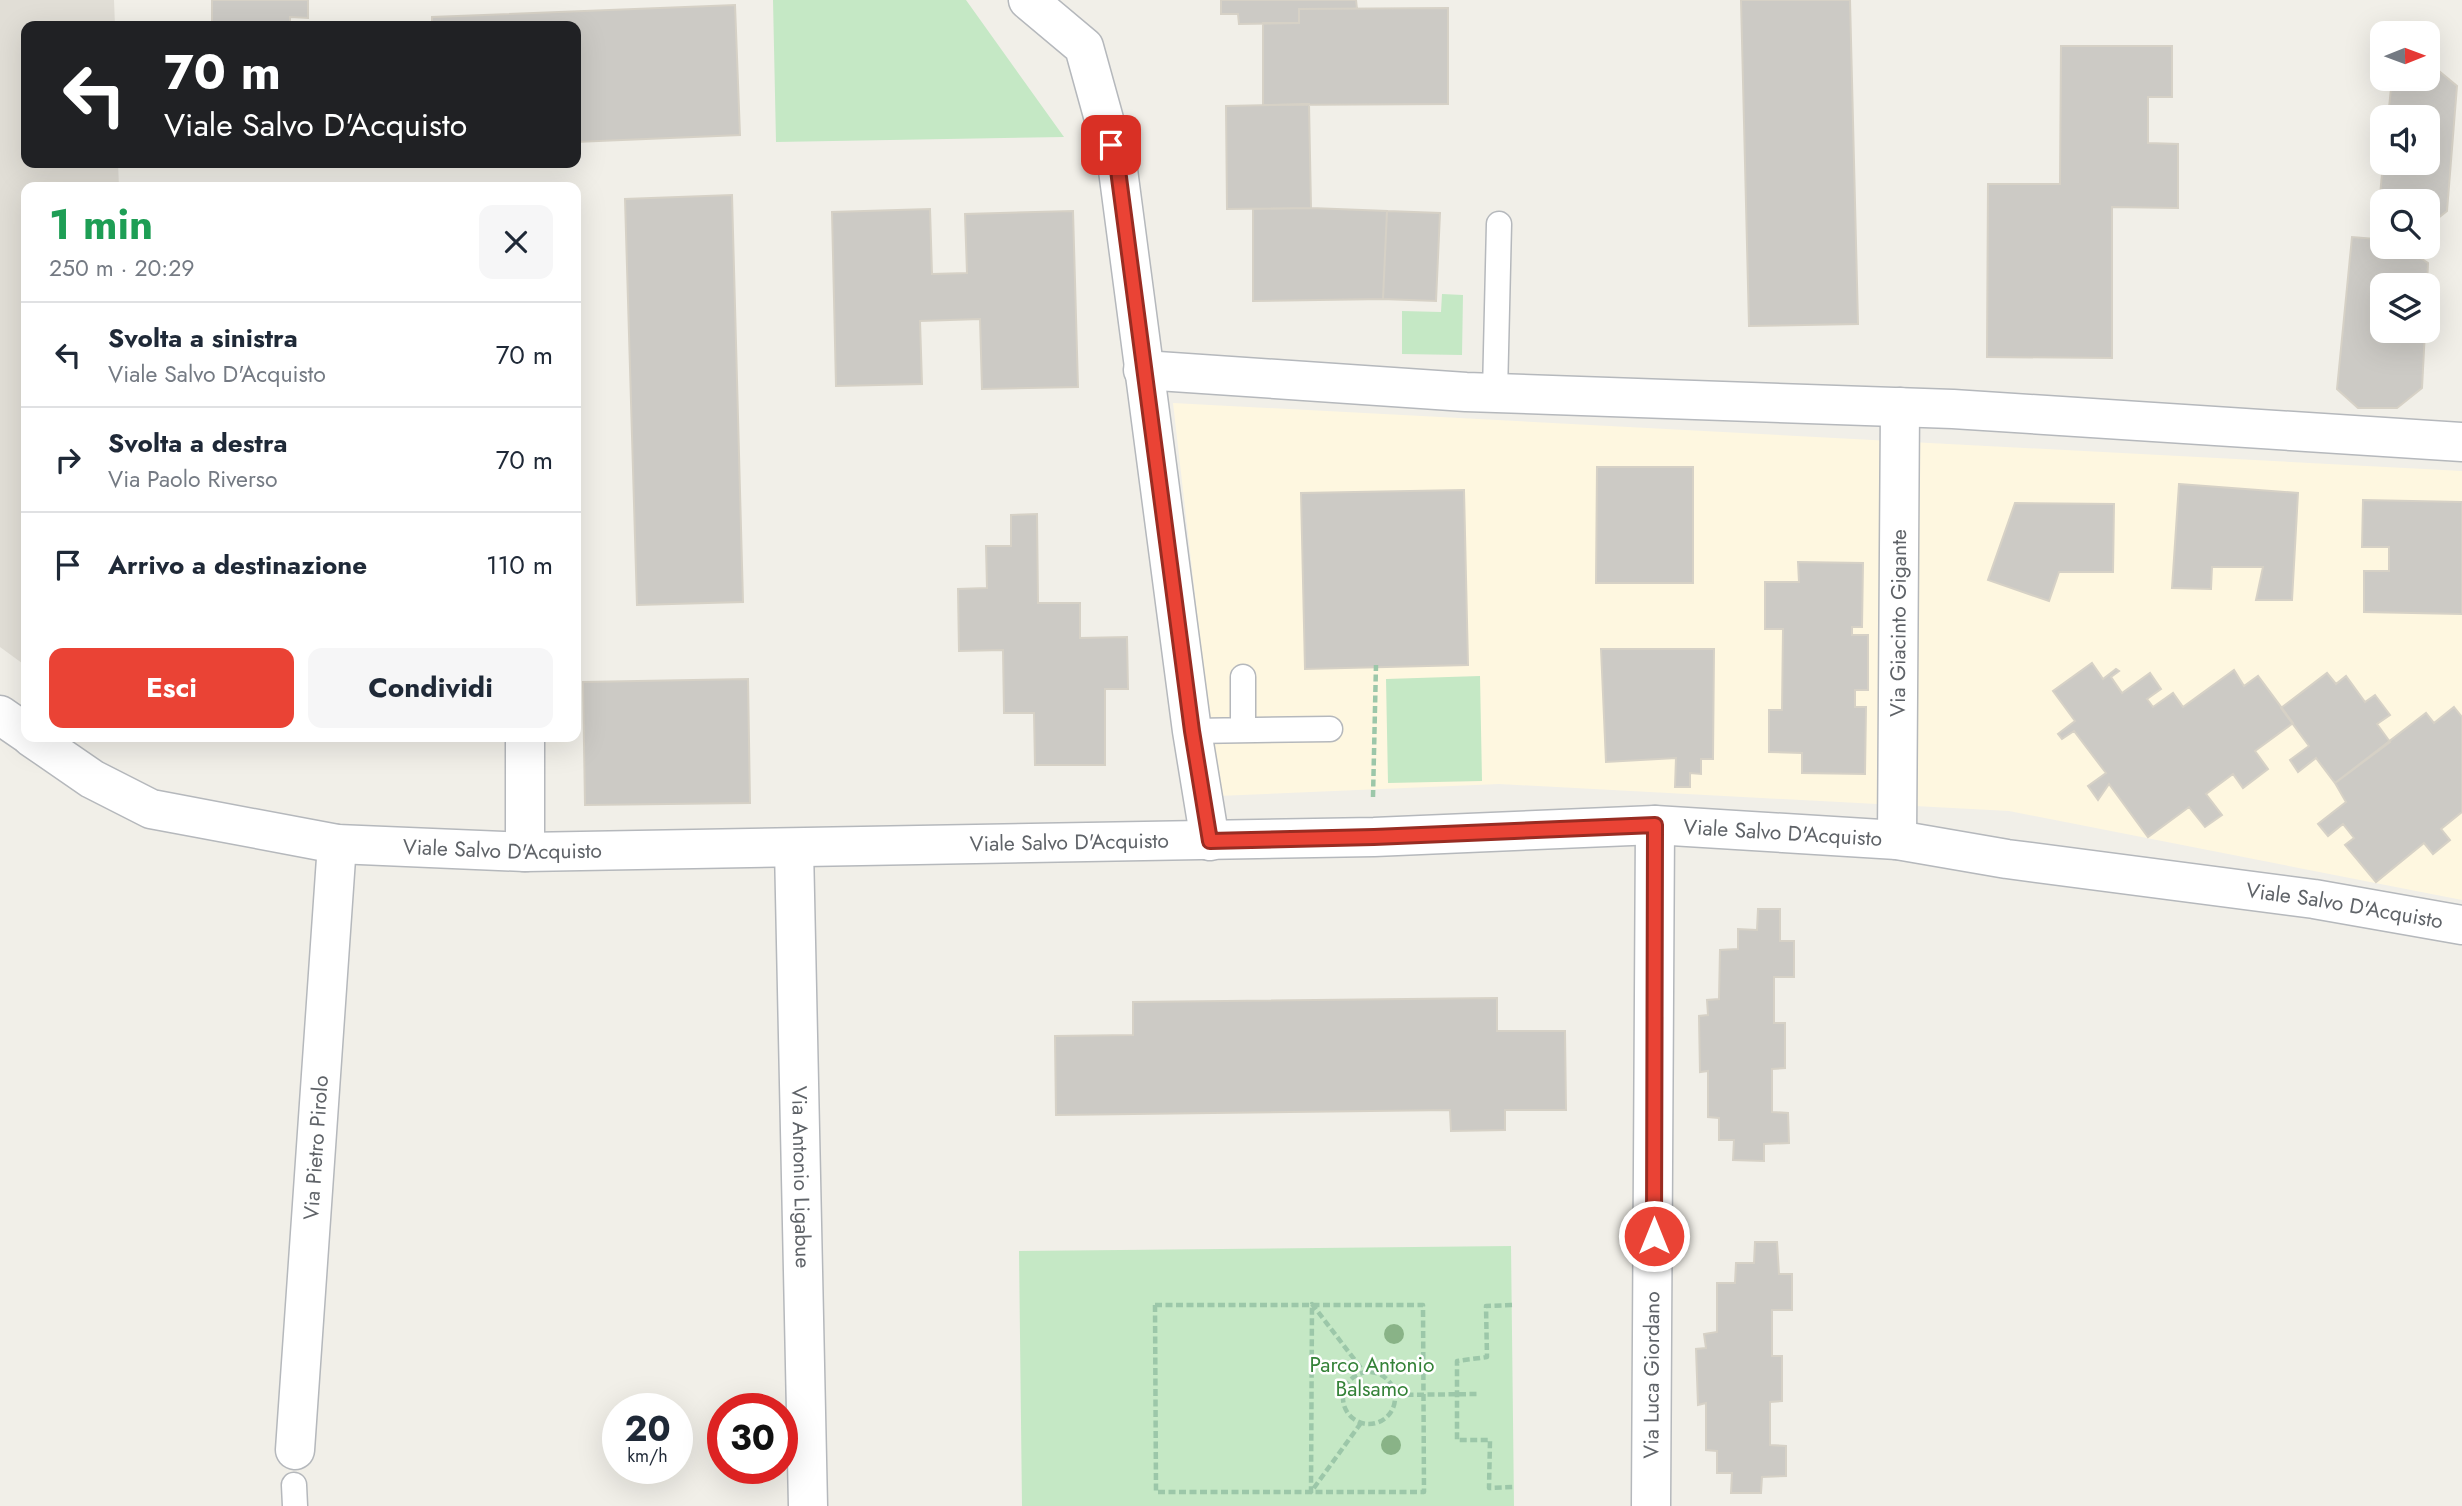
<!DOCTYPE html>
<html lang="it">
<head>
<meta charset="utf-8">
<style>
  :root { --surface:#fff; --page:#f6f6f7; --text:#1f2937; --muted:#747a83; --line:#e0e1e3; --accent:#ea4335 }
  body { margin:0; font-family:Jost,sans-serif; background:var(--page); color:var(--text); height:100vh; display:flex; flex-direction:column; font-size:26px; white-space:nowrap }
  * { box-sizing:border-box; margin:0 }
  p { font-size:23px; color:var(--muted) }
  .icon { flex:none; width:38px; height:38px; fill:none; stroke:currentColor; stroke-width:2; stroke-linecap:round; stroke-linejoin:round }
  .map { position:relative; flex:1; overflow:hidden }
  .side { position:absolute; left:21px; top:182px; width:560px; height:560px; display:flex; flex-direction:column; background:var(--surface); border-radius:14px; box-shadow:0 7px 28px #0002 }
  .side>* { flex:none }
  .top-card { position:absolute; left:21px; top:21px; width:560px; height:147px; border-radius:14px; box-shadow:0 7px 28px #0002; background:#202124; color:#fff; overflow:hidden }
  .needle { width:46px; rotate:89deg }
  .controls { position:absolute; left:2370px; top:21px; display:grid; gap:14px }
  .controls a { display:grid; place-items:center; width:70px; height:70px; border-radius:14px; background:var(--surface); box-shadow:0 7px 28px #0002; font-size:35px }
  .speed { position:absolute; left:602px; top:1393px; display:flex; gap:14px; font-size:35px; font-weight:700; text-align:center }
  .speed>* { display:grid; place-content:center; width:91px; height:91px; border-radius:50%; background:var(--surface); box-shadow:0 7px 28px #0002; line-height:1 }
  .speed small { font-size:18px; font-weight:400 }
  .speed .limit { border:10px solid #d22; background:#fff; color:#111 }
  .pin { position:absolute; display:grid; place-items:center; width:60px; height:60px; color:#fff; margin:-30px; border-radius:14px; box-shadow:0 4px 10px #0006 }
  .me { position:absolute; width:77px; margin:-38px; rotate:0deg; stroke-linejoin:round; filter:drop-shadow(0 0 5px #0008) }
  .turn { display:flex; align-items:center; gap:24px; height:147px; padding:0 28px; font-size:32px }
  .turn .icon { width:91px; height:91px; stroke-width:2.5 }
  .turn b { display:block; font-size:49px; line-height:60px }
  .round { display:grid; place-items:center; flex:none; width:74px; height:74px; border-radius:14px; background:var(--page) }
  .summary { display:flex; align-items:center; justify-content:space-between; height:119px; padding:0 28px }
  h1 { font-size:42px; font-weight:700; line-height:52px; color:#1e9e55 }
  .action { display:flex; gap:14px; margin-top:auto; padding:14px 28px }
  .action a { flex:1; height:80px; border-radius:14px; background:var(--accent); color:#fff; font-size:28px; font-weight:700; line-height:80px; text-align:center }
  .action a+a { background:var(--page); color:var(--text) }
  ul { padding:0; list-style:none }
  li { display:flex; align-items:center; gap:21px; height:105px; padding:0 28px; border-top:2px solid var(--line) }
  li div { flex:1 }
  li b { display:block; font-size:26px }
  li em { font-style:normal }
  .map>svg:first-child { display:block }
</style>
</head>
<body>
<div class="map">
<svg width="2462" height="1506" viewBox="0 0 2462 1506">
  <rect width="100%" height="100%" fill="#f1efe8"/>
  <path fill="#fef7e0" d="M1173,403L2462,471V900L2009,811L1499,784L1218,796Z"/>
  <path fill="#e1ded6" d="M0,0H114L115,26H26V163H118L119,187H26V666L0,647Z"/>
  <path fill="#c5e8c5" d="M773,0H966L1064,137L776,142Z
    M1442,294L1463,295L1462,355L1402,354V311L1441,312Z
    M1480,676L1482,781L1388,783L1386,679Z
    M1511,1246L1514,1506H1022L1019,1251Z"/>
  <path fill="#cccac5" stroke="#d6d1c6" stroke-width="2" d="M212,0H308V18L290,17V26H212Z
    M1221,0H1356L1357,9H1299V23L1239,24L1238,14H1221Z
    M1741,0H1850L1858,324L1749,326Z
    M735,5L740,135L576,142V26H432V17Z
    M1448,8V104L1263,105V23H1299V9Z
    M2061,46H2172V97H2148V143L2178,144V208L2112,207V358L1987,357L1988,184H2060Z
    M2427,61L2457,86L2447,211L2427,227V201H2382V247H2404L2428,263L2427,285H2382V331H2425L2422,388L2397,408H2358L2337,389L2352,237L2376,239L2383,163H2427V117H2388L2392,79H2427Z
    M1309,104L1311,208L1227,209L1226,106Z
    M732,195L743,602L637,605L625,199Z
    M1311,208L1387,211L1383,299L1253,301V209Z
    M930,209L932,274L967,273L965,214L1073,211L1078,387L982,389L980,319L920,321L922,384L836,386L832,212Z
    M1387,211L1440,213L1436,301L1383,299Z
    M1597,467H1693V583H1596Z
    M2179,484L2298,493L2292,600H2256L2263,567H2212L2211,589L2172,588Z
    M1464,490L1468,665L1305,669L1301,493Z
    M2363,500L2462,502V614L2364,612V571H2389V547H2362Z
    M2015,503L2114,504L2113,572H2059L2049,601L1988,580Z
    M1037,514L1038,603H1080V638L1127,637L1128,689H1105V765H1035L1034,713H1004L1003,650L959,651L958,589L987,588L986,546H1011V515Z
    M1798,562L1863,563L1862,627H1852V635H1868V690H1855V707H1866L1865,774L1802,773V753L1769,752V710H1782L1783,629H1765V582H1799Z
    M1601,649H1714L1713,759H1701V774L1690,773V787H1675L1676,758L1606,762Z
    M2092,663L2103,679L2116,669L2119,671L2111,677L2122,693L2150,673L2161,689L2147,699L2153,707L2173,693L2183,707L2234,670L2244,686L2258,676L2293,723L2255,751L2268,769L2243,788L2233,774L2206,794L2222,815L2205,827L2189,807L2148,837L2109,784L2098,800L2088,786L2106,773L2074,731L2062,739L2058,734L2075,721L2053,691Z
    M2327,673L2336,684L2346,676L2365,702L2375,695L2390,715L2377,724L2390,742L2335,783L2316,758L2298,772L2290,760L2309,746L2281,708Z
    M748,679L750,803L585,805L583,682Z
    M2454,707L2462,717V812L2441,829L2450,840L2433,854L2424,843L2376,882L2345,845L2354,838L2343,824L2328,836L2318,824L2346,802L2335,783L2426,713L2434,723Z
    M1758,909H1780V941H1794V977H1774V1023H1785V1068L1772,1069V1112L1788,1113L1789,1143L1764,1144V1161L1733,1160L1734,1140H1719V1118L1708,1117V1071L1700,1072L1699,1016L1708,1015L1707,1000L1719,999L1720,950L1738,949V929L1757,930Z
    M1497,998V1031H1565L1566,1110H1505V1130L1451,1131L1450,1110L1056,1115L1055,1036L1133,1035V1002Z
    M1755,1242H1777L1779,1274H1792V1310H1772V1356H1782V1401L1770,1402V1445L1786,1446V1476L1762,1477L1761,1493H1731L1732,1473H1717V1451L1706,1450V1403L1698,1405L1696,1349L1706,1348L1704,1334L1717,1332V1283H1735L1736,1263H1754Z"/>
  <g fill="none" stroke-linecap="round" stroke-linejoin="round">
    <defs>
      <path id="lane" d="M1495,393L1499,224
        M1243,730V677
        M1192,731L1330,729
        M294,1485L295,1506"/>
      <g id="street">
        <path d="M1028,0L1084,47L1118,170L1192,731L1210,841"/>
        <path d="M1143,370L1466,392L1953,409L2462,442"/>
        <path d="M0,715L26,733"/>
        <path id="s1" d="M31,737L92,779L151,809L337,844L525,852L1374,837L1655,825L1897,840L2007,859L2314,899L2462,925"/>
        <path d="M525,737V852"/>
        <path id="s2" d="M1897,840L1900,407"/>
        <path id="s3" d="M794,848L808,1506"/>
        <path id="s4" d="M295,1450L337,844"/>
        <path id="s5" d="M1651,1506L1655,825"/>
      </g>
    </defs>
    <use href="#lane" stroke="#b5b8bc" stroke-width="27"/>
    <use href="#street" stroke="#b5b8bc" stroke-width="41"/>
    <path stroke="#9cc7a9" stroke-width="4.5" stroke-dasharray="7 3.5" stroke-linecap="butt" d="M1373,797L1376,665
      M1155,1305H1423L1424,1492H1156Z
      M1512,1305L1486,1306L1487,1357L1457,1361V1440H1490L1489,1488L1514,1487
      M1343 1398a26 26 0 1 1 52 0a26 26 0 1 1-52 0Z
      M1396,1395L1478,1394
      M1361,1423L1311,1492L1312,1304L1364,1372"/>
    <use href="#lane" stroke="#fff" stroke-width="24"/>
    <use href="#street" stroke="#fff" stroke-width="38"/>
  </g>
  <g fill="#89b387">
    <circle cx="1394" cy="1334" r="10"/>
    <circle cx="1391" cy="1445" r="10"/>
  </g>
  <g fill="none" stroke-linecap="round" stroke-linejoin="round">
    <defs>
      <path id="route" d="M1111,145L1118,170L1192,731L1210,841L1374,837L1655,825L1654,1236"/>
    </defs>
    <use href="#route" stroke="#982c22" stroke-width="18"/>
    <use href="#route" stroke="#ea4335" stroke-width="12"/>
  </g>
  <g text-anchor="middle" dominant-baseline="central" stroke-width="5" stroke-linejoin="round" paint-order="stroke">
    <g font-size="21" fill="#5f6368" stroke="#fff">
      <text stroke="none"><textPath href="#s2" startOffset="217">Via Giacinto Gigante</textPath></text>
      <text stroke="none"><textPath href="#s1" startOffset="1776">Viale Salvo D'Acquisto</textPath></text>
      <text stroke="none"><textPath href="#s1" startOffset="1062">Viale Salvo D'Acquisto</textPath></text>
      <text stroke="none"><textPath href="#s1" startOffset="495">Viale Salvo D'Acquisto</textPath></text>
      <text stroke="none"><textPath href="#s1" startOffset="2343">Viale Salvo D'Acquisto</textPath></text>
      <text stroke="none"><textPath href="#s4" startOffset="303">Via Pietro Pirolo</textPath></text>
      <text stroke="none"><textPath href="#s3" startOffset="329">Via Antonio Ligabue</textPath></text>
      <text stroke="none"><textPath href="#s5" startOffset="131">Via Luca Giordano</textPath></text>
    </g>
    <g font-size="21" fill="#348238" stroke="#fff">
      <text x="1372" y="1365">Parco Antonio<tspan x="1372" dy="24">Balsamo</tspan></text>
    </g>
  </g>
</svg>
<div class="controls">
<a><svg class="needle" viewBox="-14 -14 28 28"><path d="M0-13l5 13h-10z" fill="#e53935"/><path d="M0 13l5-13h-10z" fill="#747a83"/></svg></a>
<a><svg class="icon" aria-label="sound" viewBox="0 0 24 24"><path d="M4 9h4l5-4v14l-5-4H4zM17 9q2 3 0 6"/></svg></a>
<a><svg class="icon" aria-label="search" viewBox="0 0 24 24"><circle cx="10" cy="10" r="6"/><path d="M15 15l6 6"/></svg></a>
<a><svg class="icon" aria-label="layers" viewBox="0 0 24 24"><path d="M12 4l9 5-9 5-9-5zM3 14l9 5 9-5"/></svg></a>
</div>
<div class="speed"><div>20<small>km/h</small></div><div class="limit">30</div></div>
<div class="pin" style="left:1111px;top:145px;background:#d93025"><svg class="icon" aria-label="arrive" viewBox="0 0 24 24"><path d="M6 21V4h12l-3 4 3 4H6"/></svg></div>
<svg class="me" style="left:1654px;top:1236px" viewBox="-20 -20 40 40"><circle r="17" fill="#ea4335" stroke="#fff" stroke-width="3"/><path d="M0-11L8 9 0 5-8 9z" fill="#fff"/></svg>
<div class="top-card">
<div class="turn"><svg class="icon" aria-label="left" viewBox="0 0 24 24"><path d="M17 20v-9H6M10 6l-5 5 5 5"/></svg><div><b>70 m</b>Viale Salvo D'Acquisto</div></div>
</div>
<section class="side">
<div class="summary"><div><h1>1 min</h1><p>250 m · 20:29</p></div><a class="round"><svg class="icon" aria-label="close" viewBox="0 0 24 24"><path d="M6 6l12 12M18 6L6 18"/></svg></a></div>
<ul>
<li><svg class="icon" aria-label="left" viewBox="0 0 24 24"><path d="M17 20v-9H6M10 6l-5 5 5 5"/></svg><div><b>Svolta a sinistra</b><p>Viale Salvo D'Acquisto</p></div><em>70 m</em></li>
<li><svg class="icon" aria-label="right" viewBox="0 0 24 24"><path d="M7 20v-9h11M14 6l5 5-5 5"/></svg><div><b>Svolta a destra</b><p>Via Paolo Riverso</p></div><em>70 m</em></li>
<li><svg class="icon" aria-label="arrive" viewBox="0 0 24 24"><path d="M6 21V4h12l-3 4 3 4H6"/></svg><div><b>Arrivo a destinazione</b></div><em>110 m</em></li>
</ul>
<div class="action"><a>Esci</a><a>Condividi</a></div>
</section>
</div>
</body>
</html>
